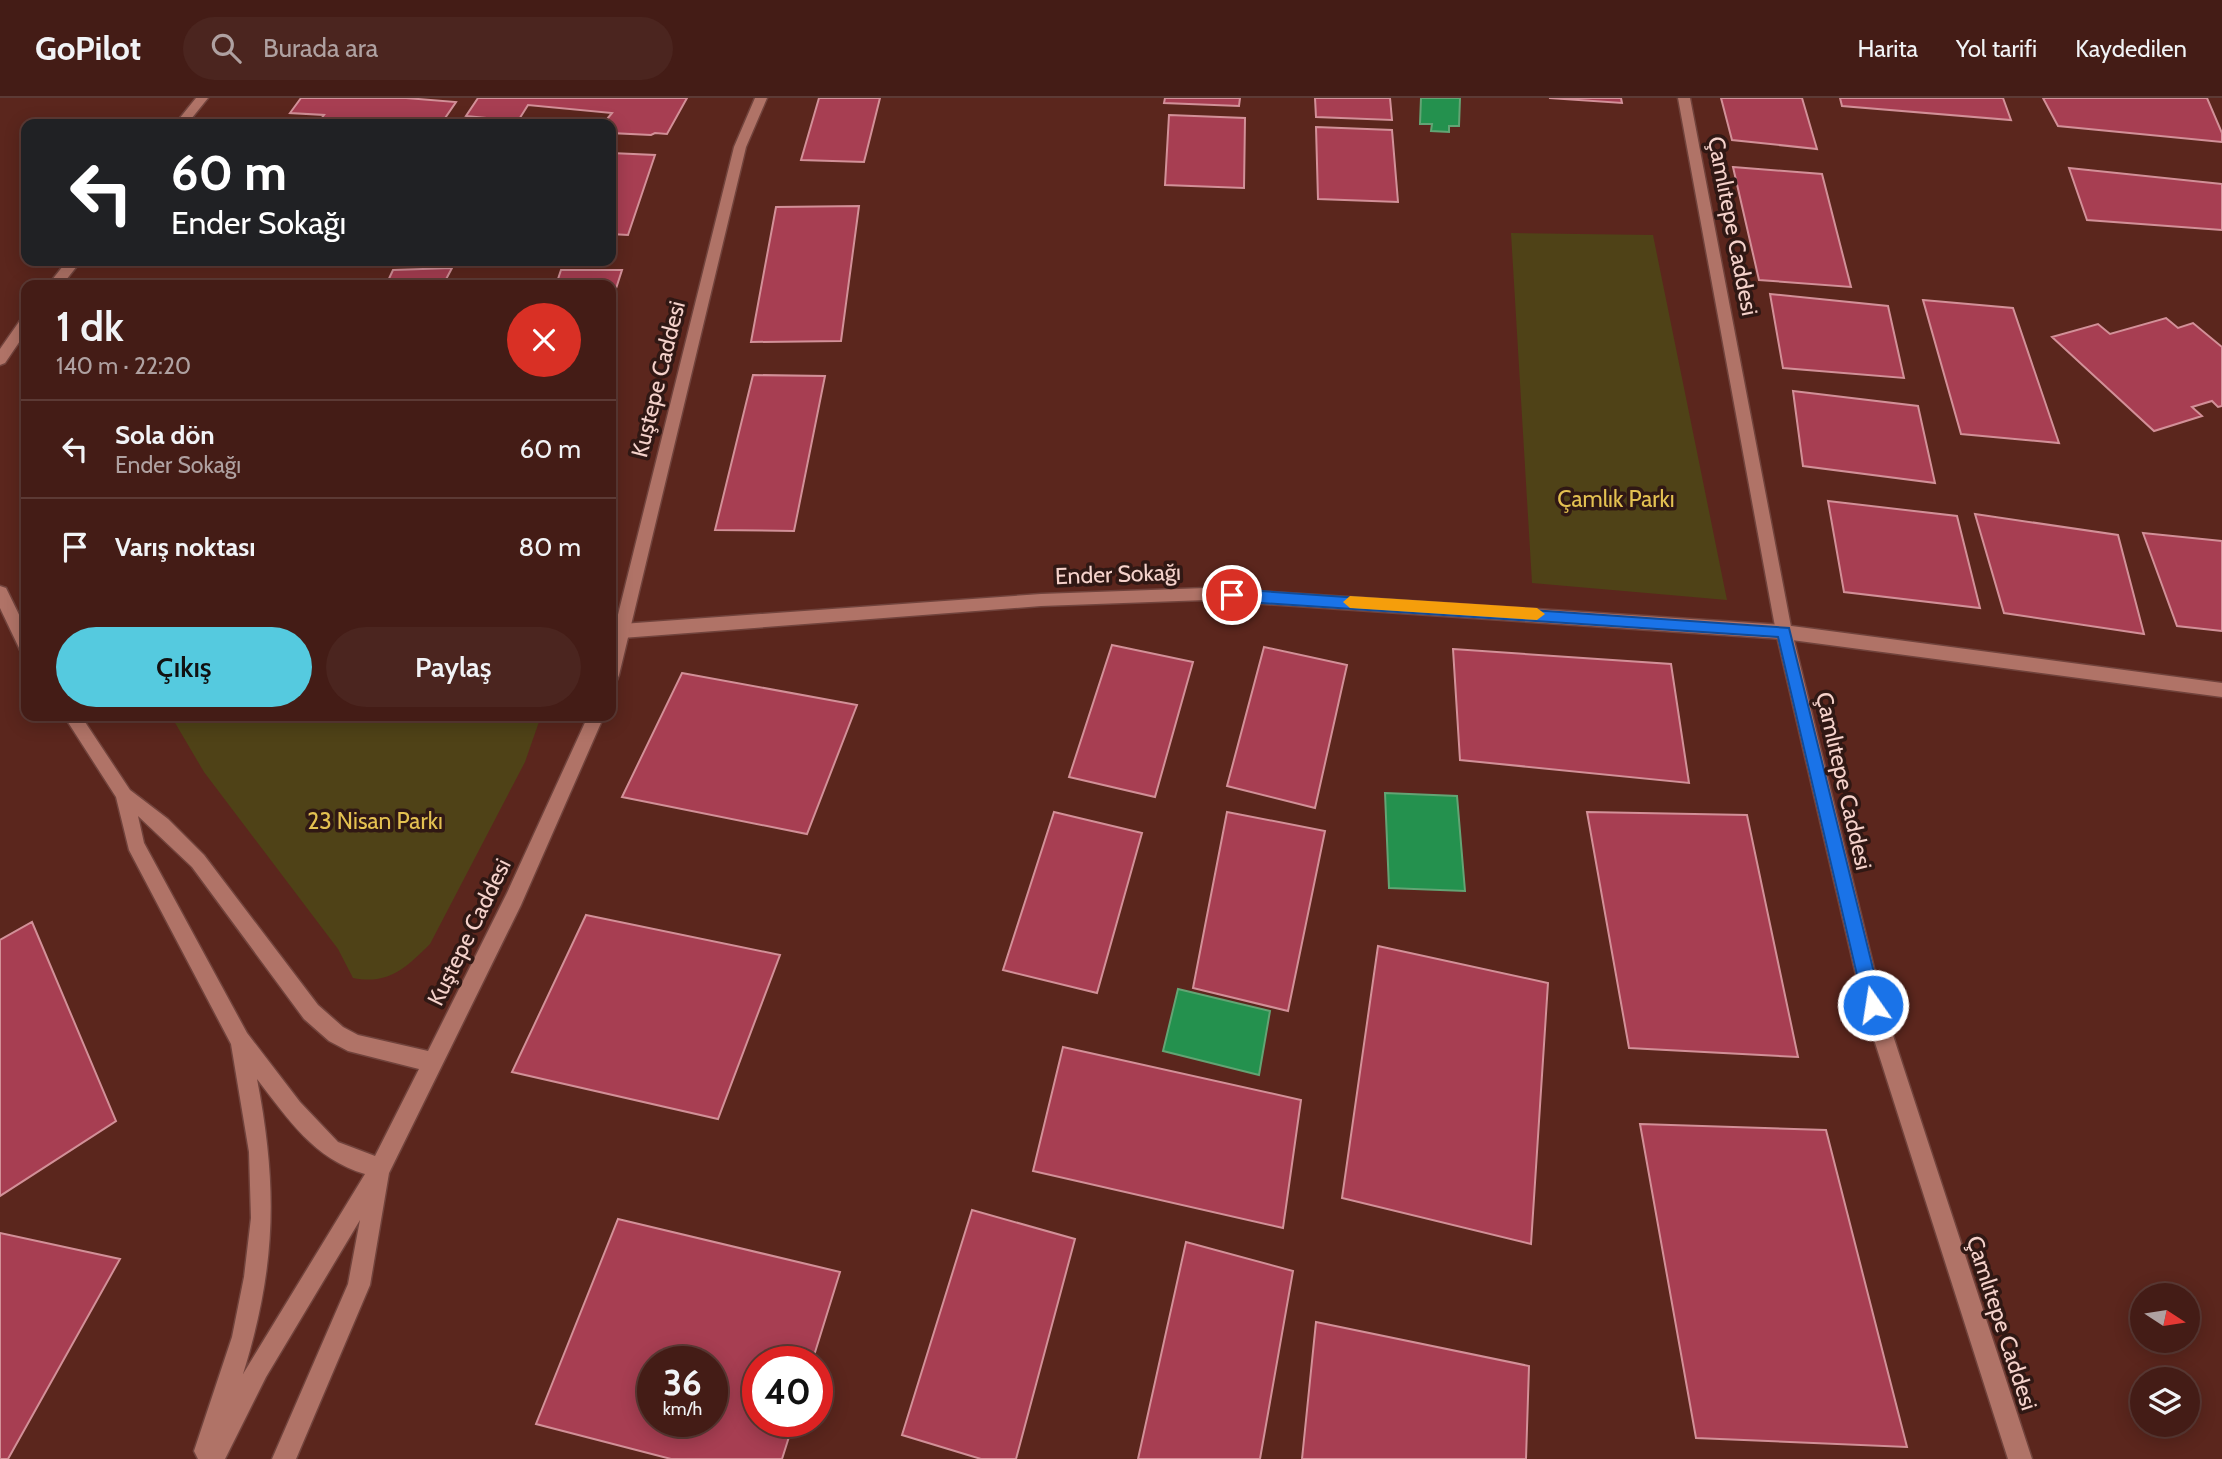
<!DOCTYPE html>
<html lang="tr">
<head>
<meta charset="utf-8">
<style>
  :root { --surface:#441c16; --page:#4b251f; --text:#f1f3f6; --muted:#afa1a1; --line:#5c3a35; --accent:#55cadf }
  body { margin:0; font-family:Cabin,sans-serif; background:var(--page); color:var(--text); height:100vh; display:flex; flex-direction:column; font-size:26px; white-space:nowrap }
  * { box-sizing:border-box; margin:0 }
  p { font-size:23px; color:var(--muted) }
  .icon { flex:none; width:38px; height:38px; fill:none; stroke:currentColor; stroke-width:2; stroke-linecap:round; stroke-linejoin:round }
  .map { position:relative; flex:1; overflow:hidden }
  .panel { position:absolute; left:21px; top:182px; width:595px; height:441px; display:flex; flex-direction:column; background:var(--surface); border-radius:14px; box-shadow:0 4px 18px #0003,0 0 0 2px var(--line) }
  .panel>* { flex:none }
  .banner { position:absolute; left:21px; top:21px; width:595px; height:147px; border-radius:14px; box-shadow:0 4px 18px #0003,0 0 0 2px var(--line); background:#202124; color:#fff; overflow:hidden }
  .needle { width:46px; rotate:102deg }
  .tools { position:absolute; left:2130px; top:1185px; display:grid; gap:14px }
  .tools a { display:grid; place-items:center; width:70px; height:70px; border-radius:50%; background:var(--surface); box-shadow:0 4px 18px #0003,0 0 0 2px var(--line); font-size:35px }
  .speed { position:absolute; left:637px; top:1248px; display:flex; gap:14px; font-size:35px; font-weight:700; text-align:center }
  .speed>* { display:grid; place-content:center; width:91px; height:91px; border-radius:50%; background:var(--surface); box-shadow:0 4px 18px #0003,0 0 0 2px var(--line); line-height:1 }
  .speed small { font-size:18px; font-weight:400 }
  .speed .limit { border:10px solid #d22; background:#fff; color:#111 }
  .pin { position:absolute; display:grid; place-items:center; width:60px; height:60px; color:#fff; margin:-30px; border:4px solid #fff; border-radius:50%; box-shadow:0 2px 7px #0007 }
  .me { position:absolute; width:77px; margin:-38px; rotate:347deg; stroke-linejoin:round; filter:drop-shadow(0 0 5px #0008) }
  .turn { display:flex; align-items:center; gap:24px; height:147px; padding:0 35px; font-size:32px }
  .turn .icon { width:91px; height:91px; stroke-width:2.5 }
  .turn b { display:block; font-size:49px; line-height:60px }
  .round { display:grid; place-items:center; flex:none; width:74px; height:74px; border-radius:37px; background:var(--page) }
  .overview { display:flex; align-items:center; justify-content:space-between; height:119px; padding:0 35px }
  h1 { font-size:42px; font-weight:600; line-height:52px }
  .primary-button { display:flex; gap:14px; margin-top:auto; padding:14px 35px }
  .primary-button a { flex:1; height:80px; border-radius:42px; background:var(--accent); color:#111; font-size:28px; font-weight:600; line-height:80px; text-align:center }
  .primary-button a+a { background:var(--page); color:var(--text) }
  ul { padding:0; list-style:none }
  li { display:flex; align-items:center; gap:21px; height:98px; padding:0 35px; border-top:2px solid var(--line) }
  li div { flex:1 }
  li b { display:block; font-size:26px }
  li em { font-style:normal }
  header { display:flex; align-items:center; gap:42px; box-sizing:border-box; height:98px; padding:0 35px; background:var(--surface); border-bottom:2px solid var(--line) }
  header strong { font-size:33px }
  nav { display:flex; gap:38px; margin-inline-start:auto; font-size:24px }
  .search { width:490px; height:63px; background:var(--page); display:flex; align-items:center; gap:18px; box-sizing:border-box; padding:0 24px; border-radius:38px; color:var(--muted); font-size:26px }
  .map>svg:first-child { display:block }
</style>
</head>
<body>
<header>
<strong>GoPilot</strong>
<div class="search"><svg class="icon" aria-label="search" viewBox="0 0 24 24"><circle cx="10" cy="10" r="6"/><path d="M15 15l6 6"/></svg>Burada ara</div>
<nav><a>Harita</a><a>Yol tarifi</a><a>Kaydedilen</a></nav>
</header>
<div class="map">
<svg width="2222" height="1361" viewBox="0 0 2222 1361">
  <rect width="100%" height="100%" fill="#5b261d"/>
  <path fill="#4f4217" d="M1511,135L1653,137L1727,502L1532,485Z
    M171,618H541L525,664L430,846C406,870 388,887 353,880L338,851L204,674Z"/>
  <path fill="#24914e" stroke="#63a474" stroke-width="2" d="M1421,0H1460L1459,28H1449V34L1431,33L1432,26H1420Z
    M1385,695L1457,698L1465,793L1389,790Z
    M1178,891L1270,913L1259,977L1163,953Z"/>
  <path fill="#a73e52" stroke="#d29098" stroke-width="2" fill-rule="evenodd" d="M301,0H406L456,4L441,26H317L324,17L290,15Z
    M478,0H687L667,36L655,35L651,37L611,35L615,30L611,26H603L612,15L528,7L518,23L466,18Z
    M819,0H880L864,64L801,62Z
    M1165,0H1240L1239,8L1164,5Z
    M1315,0H1390L1392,22L1316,19Z
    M1549,0H1621L1622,5Z
    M1721,0H1802L1817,51L1732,42Z
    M1840,0H2003L2011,22L1842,8Z
    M2043,0H2207L2222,35V44L2058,28Z
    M1169,17L1245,20L1244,90L1165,87Z
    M1316,29L1392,32L1398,104L1318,101Z
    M611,55L655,57L628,137L611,136Z
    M1733,69L1822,76L1851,189L1759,182Z
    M2069,70L2222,86V132L2087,122Z
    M859,108L841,243L751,244L776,109Z
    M452,170L443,187H386L393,172Z
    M561,172H622L611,206V187H556Z
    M1770,196L1888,208L1904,280L1783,270Z
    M1923,202L2013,210L2059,345L1961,336Z
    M2166,220L2178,230L2193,225L2222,249V308L2218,309L2212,303L2192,309L2202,318L2154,333L2052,239L2098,226L2110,236Z
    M753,277L825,278L794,433L715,432Z
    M1793,293L1918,308L1935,385L1803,368Z
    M1828,403L1957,418L1980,510L1844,494Z
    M1975,416L2118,437L2144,536L2004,515Z
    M2143,435L2222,443V533L2177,528Z
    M1112,547L1193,564L1155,699L1069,679Z
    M1264,549L1347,567L1315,710L1227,688Z
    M1453,551L1671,566L1689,685L1460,662Z
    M682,575L857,607L807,736L622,699Z
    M1054,714L1142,735L1097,895L1003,872Z
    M1227,714L1325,733L1288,913L1193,890Z
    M1587,714L1747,717L1798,959L1629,950Z
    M586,817L780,857L718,1021L512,974Z
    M32,824L116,1023L0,1098V842Z
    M1378,848L1548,885L1531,1146L1342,1100Z
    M1063,949L1301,1002L1283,1130L1033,1073Z
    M1640,1026L1826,1032L1907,1349L1696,1340Z
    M972,1112L1075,1141L1016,1361H981L902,1337Z
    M618,1121L840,1174L812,1264H758V1323H794L782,1361H671L536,1326ZM653,1264H712V1323H653Z
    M0,1135L120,1161L8,1361H0Z
    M1186,1144L1293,1173L1260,1361H1138Z
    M1316,1224L1529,1268L1526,1361H1302Z"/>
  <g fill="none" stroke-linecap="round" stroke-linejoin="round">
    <defs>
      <path id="street" d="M1206,490L1784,527L2222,585V599L1784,541L1206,502L1041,508L622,540L616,538L614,533L616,528L622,526L1041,496Z"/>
      <path id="secondary" d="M196,0H208L187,26H175Z
        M755,0H767L746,49L619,577L617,582L611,584V545L734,49Z
        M1678,0H1690L1792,534L1883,907L2032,1361H2008L1863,907L1776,534Z
        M67,163H81L62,187H48Z
        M26,219V234L5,265L0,267V251L21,221Z
        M0,488L6,490L26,531V554L20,552L0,510Z
        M64,618H81L130,692L168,721L204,757L318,907L343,929L358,937L428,953L507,795L588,618H604L521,807L389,1075L370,1187L296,1361H272L348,1186L360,1122L266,1279L225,1361H198L194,1353L232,1239L244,1179L251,1120L249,1054L231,946L129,752L116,699ZM138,718L192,769L304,921L329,943L348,953L419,971L375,1058L338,1044L300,1004L247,935L144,745ZM257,981C288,1021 314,1061 365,1076L243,1276C276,1169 278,1091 257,981Z"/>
    </defs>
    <use href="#street" stroke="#71433c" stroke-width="3"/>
    <use href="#secondary" stroke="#71433c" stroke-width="3"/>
    <use href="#street" fill="#b07367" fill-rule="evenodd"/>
    <use href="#secondary" fill="#b07367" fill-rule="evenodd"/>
  </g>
  <path fill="#1a73e8" stroke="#114b97" stroke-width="2" d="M1232,491L1789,530L1882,907L1879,913L1873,916L1867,913L1864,907L1778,539L1232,503L1225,497Z"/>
  <path fill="#f59e0b" d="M1350,498L1537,510L1545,516L1537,522L1350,510L1343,504Z"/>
  <g text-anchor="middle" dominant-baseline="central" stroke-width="7" stroke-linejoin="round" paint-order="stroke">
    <g font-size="23" fill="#f5d2cb" stroke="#301814">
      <text transform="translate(1733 128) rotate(79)">Çamlıtepe Caddesi</text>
      <text transform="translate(658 281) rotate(-76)">Kuştepe Caddesi</text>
      <text transform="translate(1118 476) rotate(-2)">Ender Sokağı</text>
      <text transform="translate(1844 683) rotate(77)">Çamlıtepe Caddesi</text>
      <text transform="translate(469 834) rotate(-64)">Kuştepe Caddesi</text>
      <text transform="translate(2002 1225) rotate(72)">Çamlıtepe Caddesi</text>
    </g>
    <g font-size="23" fill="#e4c151" stroke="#301814">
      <text x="1616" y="401">Çamlık Parkı</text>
      <text x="375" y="723">23 Nisan Parkı</text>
    </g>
  </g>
</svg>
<div class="tools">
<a><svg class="needle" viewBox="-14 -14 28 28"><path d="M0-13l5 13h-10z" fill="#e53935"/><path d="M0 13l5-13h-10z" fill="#afa1a1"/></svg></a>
<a><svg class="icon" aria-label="layers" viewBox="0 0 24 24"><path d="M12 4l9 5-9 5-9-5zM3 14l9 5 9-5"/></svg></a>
</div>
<div class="speed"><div>36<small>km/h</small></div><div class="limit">40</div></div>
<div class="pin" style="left:1232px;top:497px;background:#d93025"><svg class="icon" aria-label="arrive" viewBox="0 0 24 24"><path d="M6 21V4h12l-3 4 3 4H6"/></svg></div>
<svg class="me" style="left:1873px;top:907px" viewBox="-20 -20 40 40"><circle r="17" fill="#1a73e8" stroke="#fff" stroke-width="3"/><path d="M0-11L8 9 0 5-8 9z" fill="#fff"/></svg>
<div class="banner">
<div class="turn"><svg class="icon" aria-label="left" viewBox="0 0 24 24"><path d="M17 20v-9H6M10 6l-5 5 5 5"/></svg><div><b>60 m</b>Ender Sokağı</div></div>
</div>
<section class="panel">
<div class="overview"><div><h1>1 dk</h1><p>140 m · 22:20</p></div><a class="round" style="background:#d93025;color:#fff"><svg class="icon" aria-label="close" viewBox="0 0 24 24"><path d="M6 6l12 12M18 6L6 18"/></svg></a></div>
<ul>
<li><svg class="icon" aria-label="left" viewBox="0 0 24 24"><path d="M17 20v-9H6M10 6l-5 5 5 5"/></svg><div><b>Sola dön</b><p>Ender Sokağı</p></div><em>60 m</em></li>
<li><svg class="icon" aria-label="arrive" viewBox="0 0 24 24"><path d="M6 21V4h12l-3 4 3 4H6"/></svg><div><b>Varış noktası</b></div><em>80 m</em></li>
</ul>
<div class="primary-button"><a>Çıkış</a><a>Paylaş</a></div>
</section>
</div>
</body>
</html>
